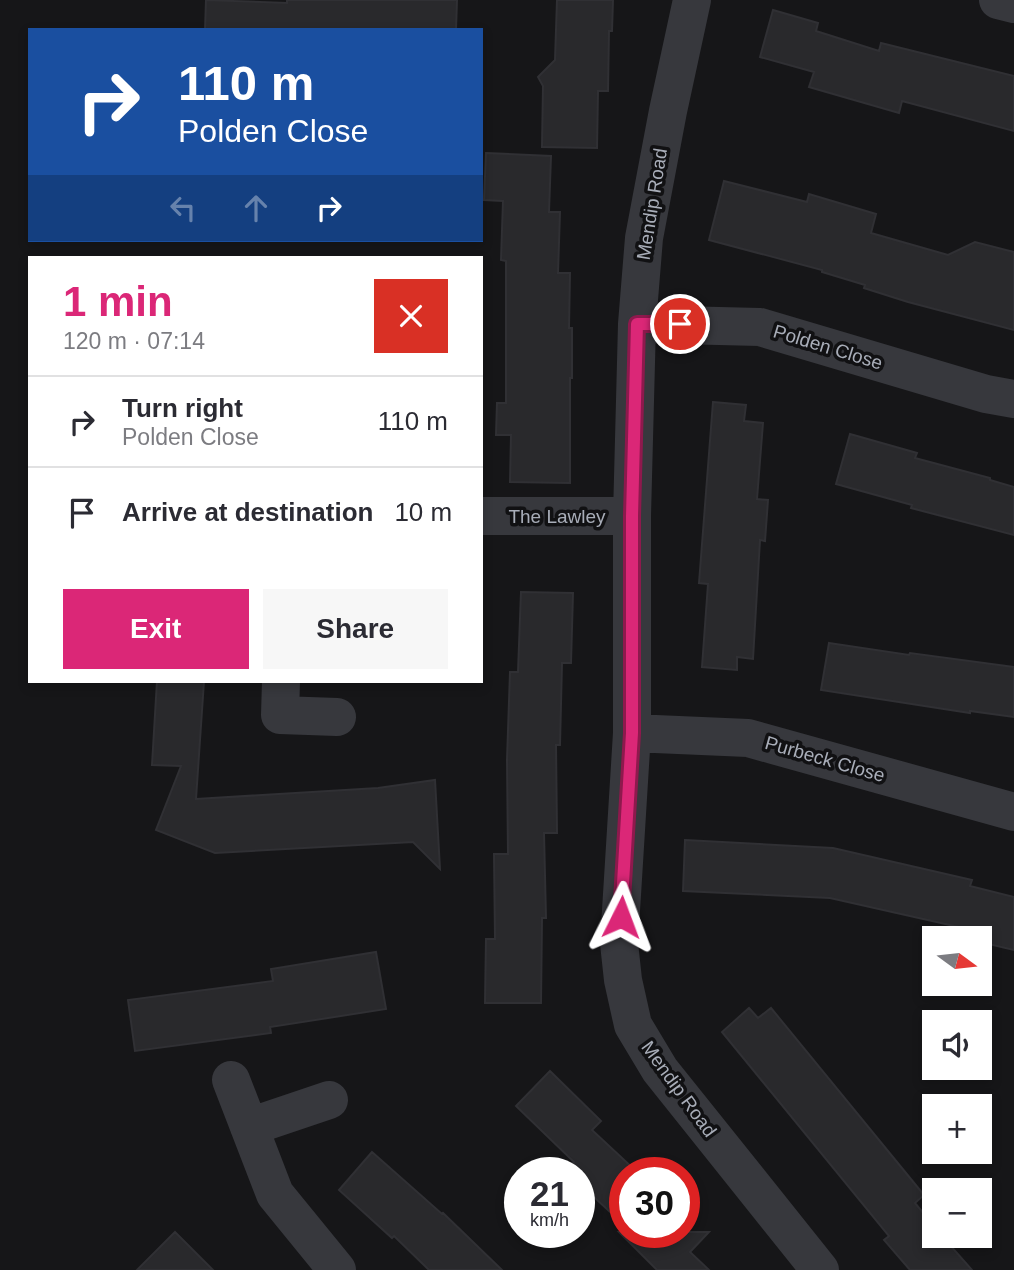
<!DOCTYPE html>
<html lang="en">
<head>
<meta charset="utf-8">
<style>
  :root { --surface:#fff; --page:#f7f7f7; --text:#2b2b33; --muted:#7c7c81; --line:#e1e1e2; --accent:#db2777 }
  body { margin:0; font-family:Arial,sans-serif; background:var(--page); color:var(--text); height:100vh; display:flex; flex-direction:column; font-size:26px; white-space:nowrap }
  * { box-sizing:border-box; margin:0 }
  p { font-size:23px; color:var(--muted) }
  .icon { flex:none; width:38px; height:38px; fill:none; stroke:currentColor; stroke-width:2; stroke-linecap:round; stroke-linejoin:round }
  .map { position:relative; flex:1; overflow:hidden }
  .drawer { position:absolute; left:28px; top:256px; width:455px; height:427px; display:flex; flex-direction:column; background:var(--surface); border-radius:0px; box-shadow:0 4px 10px #0003 }
  .drawer>* { flex:none }
  .banner { position:absolute; left:28px; top:28px; width:455px; height:214px; border-radius:0px; box-shadow:0 4px 10px #0003; background:#1a4fa0; color:#fff; overflow:hidden }
  .needle { width:46px; rotate:105deg }
  .controls { position:absolute; left:922px; top:926px; display:grid; gap:14px }
  .controls a { display:grid; place-items:center; width:70px; height:70px; border-radius:0px; background:var(--surface); box-shadow:0 4px 10px #0003; font-size:35px }
  .speed { position:absolute; left:504px; top:1157px; display:flex; gap:14px; font-size:35px; font-weight:700; text-align:center }
  .speed>* { display:grid; place-content:center; width:91px; height:91px; border-radius:50%; background:var(--surface); box-shadow:0 4px 10px #0003; line-height:1 }
  .speed small { font-size:18px; font-weight:400 }
  .speed .limit { border:10px solid #d22; background:#fff; color:#111 }
  .pin { position:absolute; display:grid; place-items:center; width:60px; height:60px; color:#fff; margin:-30px; border:4px solid #fff; border-radius:50%; box-shadow:0 2px 7px #0007 }
  .me { position:absolute; width:77px; margin:-38px; rotate:3deg; stroke-linejoin:round; filter:drop-shadow(0 0 5px #0008) }
  .turn { display:flex; align-items:center; gap:24px; height:147px; padding:0 35px; font-size:32px }
  .turn .icon { width:91px; height:91px; stroke-width:2.5 }
  .turn b { display:block; font-size:49px; line-height:60px }
  .lanes { display:flex; align-items:center; height:66px; padding:0 35px; background:#0003; justify-content:center; gap:35px; direction:ltr }
  .lanes .off { opacity:.35 }
  .round { display:grid; place-items:center; flex:none; width:74px; height:74px; border-radius:0px; background:var(--page) }
  .headline { display:flex; align-items:center; justify-content:space-between; height:119px; padding:0 35px }
  h1 { font-size:42px; font-weight:700; line-height:52px; color:var(--accent) }
  .cta { display:flex; gap:14px; margin-top:auto; padding:14px 35px }
  .cta a { flex:1; height:80px; border-radius:0px; background:var(--accent); color:#fff; font-size:28px; font-weight:700; line-height:80px; text-align:center }
  .cta a+a { background:var(--page); color:var(--text) }
  ul { padding:0; list-style:none }
  li { display:flex; align-items:center; gap:21px; height:91px; padding:0 35px; border-top:2px solid var(--line) }
  li div { flex:1 }
  li b { display:block; font-size:26px }
  li em { font-style:normal }
  .map>svg:first-child { display:block }
</style>
</head>
<body>
<div class="map">
<svg width="1014" height="1270" viewBox="0 0 1014 1270">
  <rect width="100%" height="100%" fill="#161618"/>
  <path fill="#29292c" stroke="#303034" stroke-width="2" d="M206,0L287,3V0H457L456,30H205Z
    M557,0H613L612,31H609L608,91H598L597,148L542,147L543,86L538,77L555,60Z
    M773,10L818,23L816,31L879,51L881,43L1014,76V131L902,101L899,113L809,87L814,72L760,57Z
    M486,153L551,156L549,212H560L558,273H570L569,328H572V378H570V483L510,482L511,435H496L497,403H506V261L501,260L503,201L484,200Z
    M724,181L807,202L809,194L876,214L871,233L948,255L975,242L1014,252V330L908,302L864,288L865,285L822,272V270L709,240Z
    M713,402L746,405L744,421L763,423L757,499L768,500L765,541L760,540L753,659L737,657V670L702,667L708,584L699,583Z
    M850,434L917,453L915,458L990,478V480L1014,487V535L911,508L912,505L836,484Z
    M521,592L573,593L571,663H562L560,745H556L557,833H544L546,918H542L541,1003H485L486,939H495L494,854H508L507,760L510,672H518Z
    M829,643L909,655L910,653L1014,667V717L970,711V713L821,690Z
    M157,681H204L196,799L378,788L435,780L440,869L413,842L215,853L156,830L181,766L152,765Z
    M685,840L833,848L972,880L970,886L1014,897V950L980,942V938H970L972,930L830,898L683,891Z
    M376,952L386,1009L270,1027L271,1033L135,1051L128,1000L273,981L271,969Z
    M749,1008L758,1018L771,1008L924,1195L915,1203L934,1226V1236H942L972,1270H910L884,1240L889,1236L722,1032Z
    M550,1071L601,1121L592,1130L637,1172H625V1226L579,1183V1172H568L566,1170L574,1162L516,1106Z
    M372,1152L442,1214L443,1213L502,1270H429L394,1236L392,1238L339,1190Z
    M175,1232L213,1270H137Z
    M619,1232H709L690,1252L709,1270H657Z"/>
  <g fill="none" stroke-linecap="round" stroke-linejoin="round">
    <path stroke="#37383d" stroke-width="38" d="M692,0L668,111L644,238L637,324L632,516V733L619,943L623,980L633,1025L660,1070L820,1270
      M998,0L1014,4
      M637,324L760,327L986,394L1014,399
      M481,516H632
      M281,681L280,715L337,717
      M632,733L748,738L1014,812
      M231,1080L275,1194L337,1270
      M249,1127L329,1100"/>
  </g>
  <g fill="none" stroke-linecap="round" stroke-linejoin="round">
    <defs>
      <path id="route" d="M621,917L632,733V516L637,324H680"/>
    </defs>
    <use href="#route" stroke="#8e194d" stroke-width="18"/>
    <use href="#route" stroke="#db2777" stroke-width="12"/>
  </g>
  <g text-anchor="middle" dominant-baseline="central" stroke-width="7" stroke-linejoin="round" paint-order="stroke">
    <g font-size="19" fill="#a8adb8" stroke="#111113">
      <text transform="translate(652 204) rotate(-81)">Mendip Road</text>
      <text transform="translate(828 347) rotate(17)">Polden Close</text>
      <text x="557" y="516">The Lawley</text>
      <text transform="translate(825 759) rotate(16)">Purbeck Close</text>
      <text transform="translate(679 1089) rotate(54)">Mendip Road</text>
    </g>
  </g>
</svg>
<div class="controls">
<a><svg class="needle" viewBox="-14 -14 28 28"><path d="M0-13l5 13h-10z" fill="#e53935"/><path d="M0 13l5-13h-10z" fill="#7c7c81"/></svg></a>
<a><svg class="icon" aria-label="sound" viewBox="0 0 24 24"><path d="M4 9h4l5-4v14l-5-4H4zM17 9q2 3 0 6"/></svg></a>
<a>+</a>
<a>−</a>
</div>
<div class="speed"><div>21<small>km/h</small></div><div class="limit">30</div></div>
<div class="pin" style="left:680px;top:324px;background:#d93025"><svg class="icon" aria-label="arrive" viewBox="0 0 24 24"><path d="M6 21V4h12l-3 4 3 4H6"/></svg></div>
<svg class="me" style="left:621px;top:917px" viewBox="-20 -20 40 40"><path d="M0-17L14 15 0 8-14 15z" fill="#db2777" stroke="#fff" stroke-width="4"/></svg>
<div class="banner">
<div class="turn"><svg class="icon" aria-label="right" viewBox="0 0 24 24"><path d="M7 20v-9h11M14 6l5 5-5 5"/></svg><div><b>110 m</b>Polden Close</div></div>
<div class="lanes"><svg class="icon off" aria-label="left" viewBox="0 0 24 24"><path d="M17 20v-9H6M10 6l-5 5 5 5"/></svg><svg class="icon off" aria-label="ahead" viewBox="0 0 24 24"><path d="M12 20V5M6 11l6-6 6 6"/></svg><svg class="icon" aria-label="right" viewBox="0 0 24 24"><path d="M7 20v-9h11M14 6l5 5-5 5"/></svg></div>
</div>
<section class="drawer">
<div class="headline"><div><h1>1 min</h1><p>120 m · 07:14</p></div><a class="round" style="background:#d93025;color:#fff"><svg class="icon" aria-label="close" viewBox="0 0 24 24"><path d="M6 6l12 12M18 6L6 18"/></svg></a></div>
<ul>
<li><svg class="icon" aria-label="right" viewBox="0 0 24 24"><path d="M7 20v-9h11M14 6l5 5-5 5"/></svg><div><b>Turn right</b><p>Polden Close</p></div><em>110 m</em></li>
<li><svg class="icon" aria-label="arrive" viewBox="0 0 24 24"><path d="M6 21V4h12l-3 4 3 4H6"/></svg><div><b>Arrive at destination</b></div><em>10 m</em></li>
</ul>
<div class="cta"><a>Exit</a><a>Share</a></div>
</section>
</div>
</body>
</html>
